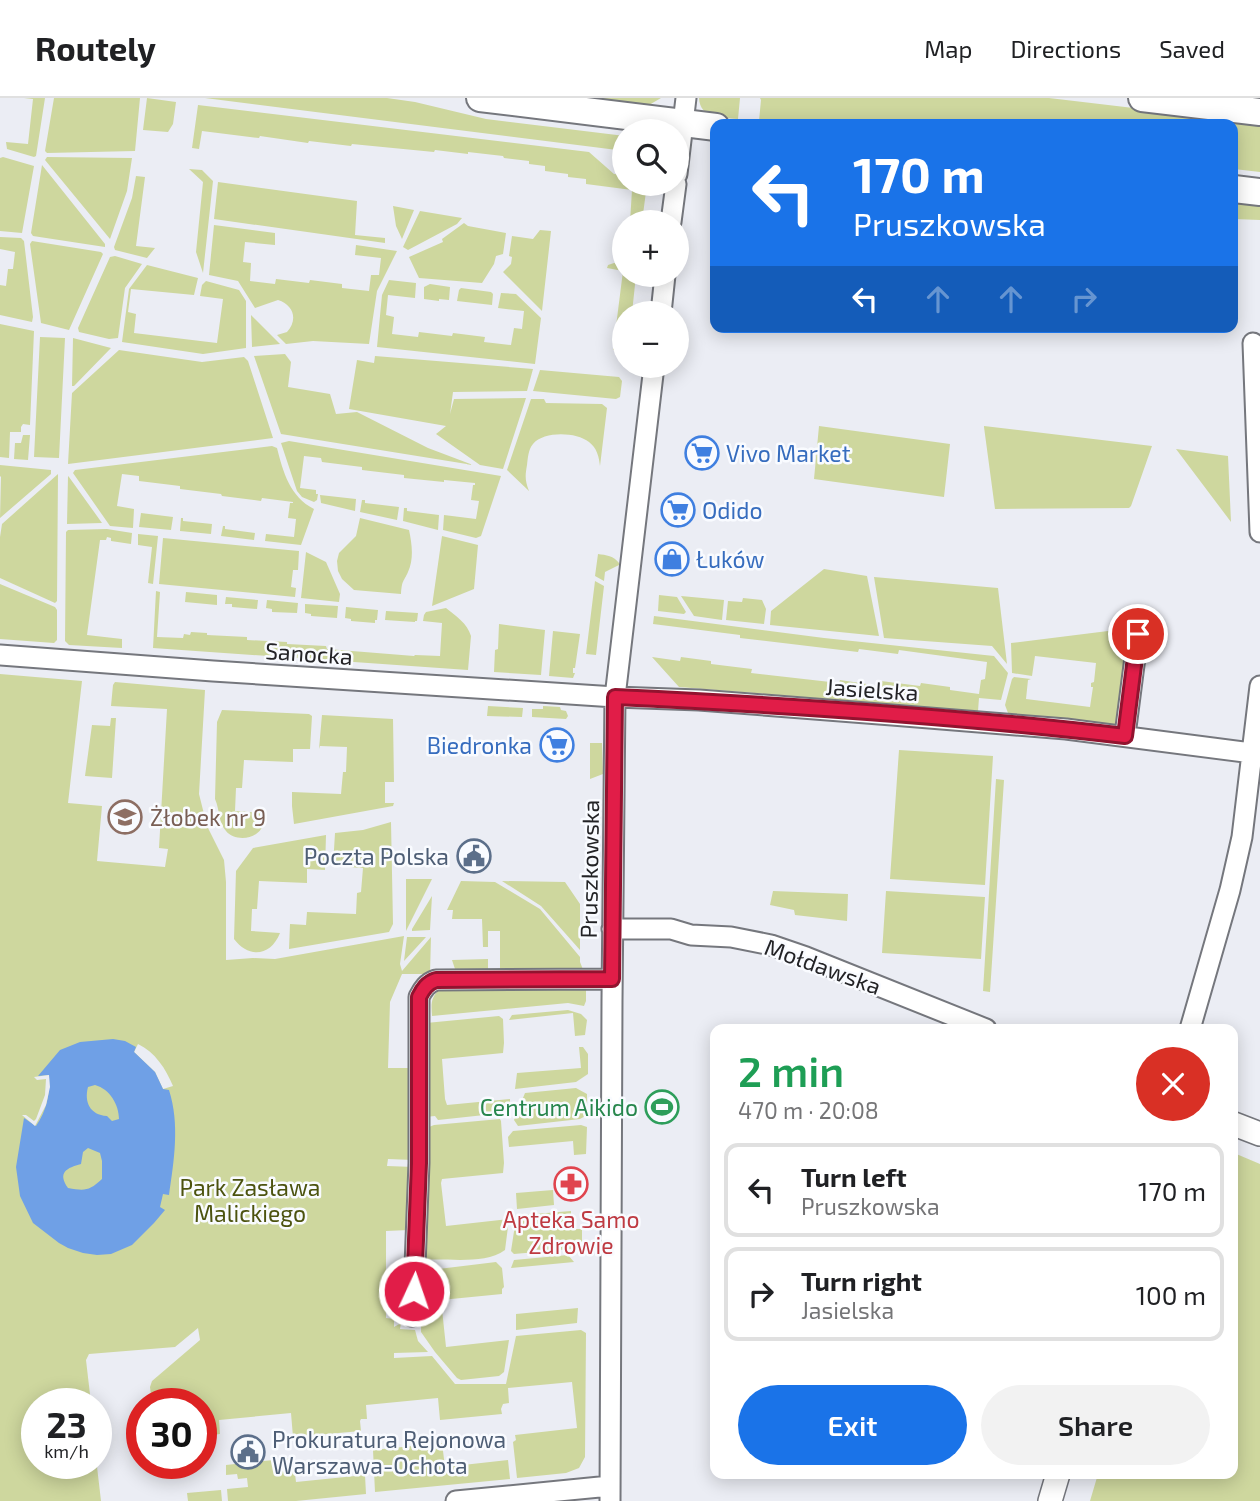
<!DOCTYPE html>
<html lang="en">
<head>
<meta charset="utf-8">
<style>
  :root { --surface:#fff; --page:#f2f2f2; --text:#202124; --muted:#757577; --line:#e0e0e0; --accent:#1a73e8 }
  body { margin:0; font-family:"Exo 2",sans-serif; background:var(--page); color:var(--text); height:100vh; display:flex; flex-direction:column; font-size:26px; white-space:nowrap }
  * { box-sizing:border-box; margin:0 }
  p { font-size:23px; color:var(--muted) }
  .icon { flex:none; width:38px; height:38px; fill:none; stroke:currentColor; stroke-width:2; stroke-linecap:round; stroke-linejoin:round }
  .map { position:relative; flex:1; overflow:hidden }
  .side { position:absolute; left:710px; top:926px; width:528px; height:455px; display:flex; flex-direction:column; background:var(--surface); border-radius:14px; box-shadow:0 4px 18px #0003 }
  .side>* { flex:none }
  .guide { position:absolute; left:710px; top:21px; width:528px; height:214px; border-radius:14px; box-shadow:0 4px 18px #0003; background:#1a73e8; color:#fff; overflow:hidden }
  .buttons { position:absolute; left:612px; top:21px; display:grid; gap:14px }
  .buttons a { display:grid; place-items:center; width:77px; height:77px; border-radius:50%; background:var(--surface); box-shadow:0 4px 18px #0003; font-size:35px }
  .speed { position:absolute; left:21px; top:1290px; display:flex; gap:14px; font-size:35px; font-weight:700; text-align:center }
  .speed>* { display:grid; place-content:center; width:91px; height:91px; border-radius:50%; background:var(--surface); box-shadow:0 4px 18px #0003; line-height:1 }
  .speed small { font-size:18px; font-weight:400 }
  .speed .limit { border:10px solid #d22; background:#fff; color:#111 }
  .pin { position:absolute; display:grid; place-items:center; width:60px; height:60px; color:#fff; margin:-30px; border:4px solid #fff; border-radius:50%; box-shadow:0 2px 7px #0007 }
  .me { position:absolute; width:77px; margin:-38px; rotate:3deg; stroke-linejoin:round; filter:drop-shadow(0 0 5px #0008) }
  .turn { display:flex; align-items:center; gap:24px; height:147px; padding:0 28px; font-size:32px }
  .turn .icon { width:91px; height:91px; stroke-width:2.5 }
  .turn b { display:block; font-size:49px; line-height:60px }
  .lanes { display:flex; align-items:center; height:66px; padding:0 28px; background:#0003; justify-content:center; gap:35px; direction:ltr }
  .lanes .off { opacity:.35 }
  .round { display:grid; place-items:center; flex:none; width:74px; height:74px; border-radius:37px; background:var(--page) }
  .summary { display:flex; align-items:center; justify-content:space-between; height:119px; padding:0 28px }
  h1 { font-size:42px; font-weight:600; line-height:52px; color:#1e9e55 }
  .primary-button { display:flex; gap:14px; margin-top:auto; padding:14px 28px }
  .primary-button a { flex:1; height:80px; border-radius:42px; background:var(--accent); color:#fff; font-size:28px; font-weight:600; line-height:80px; text-align:center }
  .primary-button a+a { background:var(--page); color:var(--text) }
  ul { padding:0; list-style:none }
  li { display:flex; align-items:center; gap:21px; height:94px; margin:0 14px 10px; padding:0 14px; border:4px solid var(--line); border-radius:14px }
  li div { flex:1 }
  li b { display:block; font-size:26px }
  li em { font-style:normal }
  header { display:flex; align-items:center; gap:42px; box-sizing:border-box; height:98px; padding:0 35px; background:var(--surface); border-bottom:2px solid var(--line) }
  header strong { font-size:33px }
  nav { display:flex; gap:38px; margin-inline-start:auto; font-size:24px }
  .map>svg:first-child { display:block }
</style>
</head>
<body>
<header>
<strong>Routely</strong>
<nav><a>Map</a><a>Directions</a><a>Saved</a></nav>
</header>
<div class="map">
<svg width="1260" height="1403" viewBox="0 0 1260 1403">
  <rect width="100%" height="100%" fill="#ebedf4"/>
  <path fill="#ced79e" fill-rule="evenodd" d="M24,0H45L36,58L34,59L7,51L6,44L28,46L33,1Z
    M54,0H140L135,53L47,55L45,53Z
    M147,0L176,4L173,26L168,34L143,32Z
    M205,0H387L415,4L486,21L625,38V53Z
    M573,0H661L649,7L639,8Z
    M699,0H740L738,21C721,19 700,21 699,0Z
    M760,0H1049L1260,25V74L1234,71V26H786L759,23L761,2Z
    M198,7L589,54L614,76L625,77V86H647L642,124H630L632,92L586,86V81L568,79V76L545,73V68L529,66V63L504,60L503,58L468,54V56L435,52L434,54L352,46L351,48L309,43L308,45L260,38L259,40L202,33L199,51L192,50Z
    M3,59L34,68L22,135L0,133V60Z
    M47,59L132,60L127,93L110,141L45,62Z
    M42,67L105,146V149L33,138L31,135Z
    M189,71L202,72L213,83L203,175L196,154L203,84Z
    M136,78L145,79L136,148L155,150L147,160L115,152L114,149L132,100Z
    M218,84L357,103L355,137L385,140V145L214,121Z
    M1234,102L1260,105V122L1234,121Z
    M393,108L414,112L402,141L396,128Z
    M420,113L462,120L457,126L408,152L403,149Z
    M464,125L468,128L506,135L503,156L496,158L494,166L482,185L419,180L409,159L443,144L442,141Z
    M214,127L275,135V147L245,144L243,164L251,165L250,183L275,186L276,181L309,185L310,182L342,186V190L369,193L371,177H379L381,160L355,157L356,147L397,153L377,193L369,246L313,243L286,246L277,237L287,234C298,222 294,207 278,202L255,210L238,183L209,177Z
    M540,132L551,133L542,213L503,174L511,166L512,159L509,158L512,138L533,141Z
    M0,139L21,140L24,143L33,219L32,224L0,217V187L6,188L8,171H13L15,154L0,151Z
    M32,143L101,154L103,156L69,232L41,225L30,146Z
    M115,158L142,166L125,190L118,240L109,241L79,234L78,230L110,159Z
    M625,164V177H636L632,215H625V253L613,252L623,173L607,170L608,167L614,165Z
    M147,167L198,180L194,197L131,191L128,214L136,216L134,235L217,245L223,201L200,198L202,187L206,183L239,192L246,203V250L203,256L122,244L129,191Z
    M389,182L416,185L415,200L388,197L386,217L394,219L392,236L418,239L419,234L452,238L453,235L485,239L484,244L511,247L514,230L522,231L524,213L498,210L501,195L516,196L541,220L535,266L377,249L382,197Z
    M430,186L450,189L449,202L439,201V203L424,201V189Z
    M461,190L491,194L493,196L492,207L457,203L459,192Z
    M251,217L280,246L252,249Z
    M0,226L34,233L30,327L23,326L21,329V334H10L9,360L0,359Z
    M40,239L65,240L59,360L34,359Z
    M73,240L111,250L74,288H72Z
    M119,252L202,264L244,259L248,263L273,340L68,366L72,295Z
    M285,256L291,264L288,289L330,296L336,316L357,314L428,350L473,367L281,336L254,258Z
    M375,258L533,271L527,293L453,294L450,316L454,301L526,300L503,371L480,367L436,336L446,328L349,311L357,262L374,265Z
    M540,272L619,279L622,283L620,299L616,301L533,293Z
    M531,301H544L546,305L602,306L607,310L600,368C599,359 597,350 589,344C576,334 544,333 533,346C528,352 528,360 527,367C525,378 525,383 529,393L507,372Z
    M819,328L950,346L944,399L814,381Z
    M984,329V328L1152,348L1131,408L1129,410L995,411Z
    M23,337H30L28,362L14,361L15,345H21Z
    M289,343L501,378L481,438L476,440L443,432L444,417L476,421L479,403L471,402L473,387H475V385L444,382V384L404,380V377L362,372V369L322,364L321,360L304,358L300,390L316,392V396H318L317,402L314,404L302,399L297,393L281,345Z
    M272,348L277,350C283,374 290,399 314,411L301,447L265,443L266,436L294,439L296,421L288,420L290,405H293V404L262,400L261,403L222,398L221,396L180,391V388L139,383V378L122,376L117,408L134,411L133,430L110,428L73,375L75,372Z
    M1176,351L1228,358L1231,424Z
    M0,367L51,372V376L0,420L1,379L0,378Z
    M58,376L57,503L55,505L0,480V439L2,426Z
    M68,378L69,379L102,425L67,426Z
    M320,397L356,401L355,413L321,405Z
    M362,402H365V405L399,409L397,422L360,414Z
    M404,410H407V413L439,417L438,432L403,423Z
    M141,415L173,419L171,432L139,429Z
    M181,420H183V423L212,426L211,436L180,433Z
    M360,420L409,432C412,446 414,461 408,474C403,485 402,482 401,496L354,492L342,481L338,473L337,463L339,455L356,438Z
    M223,428H225V431L255,435L254,442L221,438Z
    M107,431L132,435L131,446L111,443V440L107,439L106,442H100L87,537L122,541V550L69,547L65,543L66,434L68,432Z
    M138,436L158,438L153,486L148,485L152,449L138,447Z
    M442,438L478,447L474,491L432,508Z
    M163,440L299,453L298,472H293L291,489L296,490L295,499L159,486Z
    M306,454L326,464L340,496L339,504L301,500Z
    M598,456C606,457 614,458 619,465V467L605,474L604,483L595,478Z
    M824,471L867,478L879,538L770,527L771,513Z
    M874,479L998,490L1007,566L992,548L884,540Z
    M595,483L604,488L596,557L586,556Z
    M0,486L55,509L57,512V542L54,545L0,541Z
    M156,493L160,494L157,539L183,540L184,536L190,537L191,534L207,535V537L247,539V542L287,544V546L326,548L327,551L414,558L415,557L440,558L442,525L423,523L424,517L426,514L446,510C456,518 467,525 471,538L468,572L153,550Z
    M186,494L217,497V507L185,504Z
    M659,497L677,499L686,514L684,516L658,513Z
    M681,498L724,502L722,522L694,518Z
    M226,499L258,502L257,511L232,509V506H225Z
    M743,500L762,502L766,511L764,526L726,522L728,503L742,504Z
    M267,502L298,505L297,515L272,514V511L266,510Z
    M305,506L338,508L337,520L311,518V516L305,515Z
    M346,509L378,512L377,522H375V525L351,523V521L345,520Z
    M386,513L418,515L417,523H415V524L385,522Z
    M654,518L824,540L994,558L1008,575L1001,602L979,600L978,613L679,589L652,559L680,563L681,559L711,563V566L752,571L751,575L839,585L840,582L880,588L881,583L920,588L921,585L950,589V592L979,596L981,582L985,581L987,564L899,552L898,556L859,551L858,554L740,540V537L653,526Z
    M499,526L545,532L541,577L494,574L495,552L498,551Z
    M553,533L580,536L575,570H573V575H575L573,580L549,578Z
    M1108,533L1130,537L1120,620L1116,628L1008,615L1005,607L1012,581L1014,579L1031,581L1028,582L1026,601L1090,609L1093,589H1091V585L1094,584L1096,565L1035,558L1032,578L1012,575L1011,545Z
    M0,576L82,583L68,705L102,708L97,763L165,769L168,751L159,750L167,611L111,608L113,587L115,584L205,592L199,696L207,728L224,762L226,784V862L253,860L275,861L404,838L400,866L402,873L431,839L430,876H402L390,904L388,970H412L414,1062L388,1061L387,1068L414,1069L409,1132L386,1133V1220L394,1221V1229L401,1225L400,1231L415,1232L418,1243L428,1254L394,1255V1260L432,1258L455,1286H506L516,1238L581,1232L586,1235L585,1359L579,1370L566,1375L517,1380L513,1344L516,1342L515,1337L577,1330L572,1284L508,1290L509,1305L503,1306L501,1311L502,1316L440,1322L438,1300L366,1307L367,1321H361L360,1323L361,1333L293,1339L291,1315L219,1322L220,1336L213,1337L214,1348L201,1349V1306L152,1305L150,1289L152,1283L200,1242L198,1230L175,1249L89,1256L86,1262L91,1305L37,1306V1365H96V1360L101,1403H0ZM138,946C155,954 166,971 173,988L163,991L155,974L134,954Z
    M488,608L523,610L522,619L487,618Z
    M543,608L560,609L561,612L566,613L568,618L566,621L532,619V611H543Z
    M222,612L309,616L312,618L310,651H293V664L244,662L242,690H236L235,713L265,715C264,720 264,727 261,731C254,742 234,743 226,733C218,724 220,712 215,701L217,624Z
    M322,617L393,621L394,684H385V705H394L393,708L294,726L292,708V694L341,696L343,674H346L347,649L320,648L319,651Z
    M111,620H116L112,680L85,678L92,627L110,628Z
    M590,645H602L603,676L590,681Z
    M899,652L993,658L985,787L890,781Z
    M996,681L1004,682L990,894L983,893Z
    M391,724L393,826L389,834L289,851L290,826L306,827L307,814L356,816L357,795L361,794L363,770L333,768L335,735L363,732Z
    M326,737L325,772L307,771V785L259,783L257,811H252L251,833L280,835C271,858 249,861 234,841L236,773L253,750Z
    M406,781H432L406,833Z
    M461,783L495,784L540,811L580,859V864L584,874L500,875V833H488V849H483L482,821H452L453,812H447Z
    M502,783L565,784L580,806V852L541,808Z
    M773,793L848,796L847,823L795,817L794,812L770,807Z
    M886,793L985,799L981,861L882,855Z
    M432,798L430,832L412,833V831Z
    M407,839H426L404,863Z
    M488,861V874H456L452,862Z
    M586,889V903L584,908L568,905L432,918C431,905 431,899 440,891Z
    M568,912L581,916L587,922L585,937L575,938L573,915L509,922L512,917Z
    M499,918L503,921L504,945L503,955L442,961L445,1001L447,1007L510,1001V1009L503,1015L438,1022L435,1018L425,1019L426,925Z
    M579,949H583L588,956V976L576,984L515,991L517,975L581,970Z
    M576,990L587,996V1017L580,1021L518,1028L514,1022L525,995Z
    M500,1021L501,1023L504,1065L503,1075L442,1081L441,1085L446,1128L509,1121L505,1152C484,1167 449,1160 425,1162L424,1031L434,1027Z
    M581,1027L587,1029L586,1056L574,1057L573,1043L509,1049L508,1039L513,1033Z
    M1234,1055L1260,1066V1403H1090L1098,1376H1234Z
    M553,1092L554,1107L517,1111L516,1095Z
    M571,1113V1131H582V1150L514,1156L511,1153L515,1127L522,1117Z
    M568,1157L574,1164L511,1170L514,1162Z
    M496,1164L502,1170L504,1189L502,1191V1196L441,1202L446,1249L509,1242L504,1274L499,1278L461,1282L457,1280L435,1254L421,1234L422,1173Z
    M578,1210L577,1225L516,1232V1216Z
    M442,1345L445,1369L508,1362L510,1381L375,1394L373,1352Z
    M293,1360L296,1384L365,1377L366,1396L296,1403H228L227,1391L248,1389L247,1380L238,1381L237,1376L226,1377V1367Z
    M221,1392L222,1403H188L187,1395Z"/>
  <path fill="#6fa0e6" fill-rule="evenodd" d="M113,941L125,943L136,949L134,954L155,974L163,991L169,992C180,1026 174,1063 169,1097L163,1096L160,1109L165,1112L154,1125L132,1147L111,1156L97,1157L83,1155L68,1150L59,1145L33,1125L20,1098L16,1069L24,1020L36,1028C47,1012 50,996 49,977L38,978L60,952L80,944ZM95,987C110,991 119,1007 119,1021L112,1023L107,1018C90,1017 84,1004 88,989ZM88,1050L100,1055L102,1063V1081C89,1093 85,1093 68,1090C57,1074 67,1070 81,1066L83,1054Z"/>
  <path fill="#ebedf4" d="M49,977L50,989L46,1007L35,1028L22,1017H26L34,1023L36,1021L45,997L46,981L37,982L34,979Z"/>
  <g fill="none" stroke-linecap="round" stroke-linejoin="round">
    <defs>
      <path id="minor" d="M677,76L686,0
        M671,124L676,86
        M661,215L665,177
        M1253,245L1260,434
        M0,557L213,573L615,599L699,602L892,617L1066,631L1260,656
        M1125,637L1138,536
        M612,831H671L691,837L731,839L771,847L806,859L986,931
        M1190,931L1230,792L1242,739L1260,588
        M412,1218L415,1168L419,1065V899C423,891 427,885 436,882L612,881
        M456,1403L610,1388
        M610,1403L612,902L615,599L654,268"/>
      <path id="tertiary" d="M1234,1026L1260,1036
        M1050,1403L1058,1376"/>
      <path id="secondary" d="M480,0L716,29
        M1142,0L1260,14
        M1234,91L1260,94"/>
    </defs>
    <use href="#minor" stroke="#75777d" stroke-width="23"/>
    <use href="#tertiary" stroke="#75777d" stroke-width="26"/>
    <use href="#secondary" stroke="#75777d" stroke-width="30"/>
    <use href="#minor" stroke="#fff" stroke-width="19"/>
    <use href="#tertiary" stroke="#fff" stroke-width="23"/>
    <use href="#secondary" stroke="#fff" stroke-width="26"/>
  </g>
  <g fill="none" stroke-linecap="round" stroke-linejoin="round">
    <defs>
      <path id="route" d="M414,1193L419,1065V899C423,891 427,885 436,882L612,881L615,599C785,607 956,618 1125,638L1138,536"/>
    </defs>
    <use href="#route" stroke="#92132f" stroke-width="18"/>
    <use href="#route" stroke="#e11d48" stroke-width="12"/>
  </g>
  <defs>
    <symbol id="supermarket-ring" viewBox="-11 -11 22 22"><circle r="9.5" fill="#f9fbff" stroke="#3f7fe0" stroke-width="1.5"/><path d="M-6-5.5h2.5l.6 2H6L4.5 2H-2.5L-4.4-4H-6ZM-1.5 3.2a1.3 1.3 0 1 0 .1 0ZM3 3.2a1.3 1.3 0 1 0 .1 0Z" fill="#3f7fe0"/></symbol>
    <symbol id="shop-ring" viewBox="-11 -11 22 22"><circle r="9.5" fill="#f9fbff" stroke="#3f7fe0" stroke-width="1.5"/><path d="M-5-2.5h2.3a2.7 3.5 0 0 1 5.4 0H5L5.5 6h-11ZM-1.5-2.5h3a1.5 2.3 0 0 0-3 0Z" fill="#3f7fe0"/></symbol>
    <symbol id="school-ring" viewBox="-11 -11 22 22"><circle r="9.5" fill="#f9fbff" stroke="#8d6e63" stroke-width="1.5"/><path d="M0-5L7-2L0 1L-7-2ZM-4 1L0 2.5L4 1V4Q0 6-4 4Z" fill="#8d6e63"/></symbol>
    <symbol id="civic-ring" viewBox="-11 -11 22 22"><circle r="9.5" fill="#f9fbff" stroke="#5c6f8a" stroke-width="1.5"/><path d="M-.6-6.5H3V-4.5H.6V-3L4-1V1h2V6H-6V1h2V-1L-.6-3ZM-1.2 2.5V6h2.4V2.5Z" fill="#5c6f8a"/></symbol>
    <symbol id="stadium-ring" viewBox="-11 -11 22 22"><circle r="9.5" fill="#f9fbff" stroke="#2e9e5b" stroke-width="1.5"/><path d="M0-5a6.5 5 0 1 0 0 10a6.5 5 0 1 0 0-10ZM-3.5-1.8h7v3.6h-7Z" fill="#2e9e5b"/></symbol>
    <symbol id="pharmacy-ring" viewBox="-11 -11 22 22"><circle r="9.5" fill="#f9fbff" stroke="#e0444e" stroke-width="1.5"/><path d="M-2-6h4v4h4v4h-4v4h-4v-4h-4v-4h4Z" fill="#e0444e"/></symbol>
  </defs>
  <g fill-rule="evenodd">
    <use href="#supermarket-ring" x="683" y="336" width="38" height="38"/>
    <use href="#supermarket-ring" x="659" y="393" width="38" height="38"/>
    <use href="#shop-ring" x="653" y="442" width="38" height="38"/>
    <use href="#supermarket-ring" x="538" y="628" width="38" height="38"/>
    <use href="#school-ring" x="106" y="700" width="38" height="38"/>
    <use href="#civic-ring" x="455" y="739" width="38" height="38"/>
    <use href="#stadium-ring" x="643" y="990" width="38" height="38"/>
    <use href="#pharmacy-ring" x="552" y="1067" width="38" height="38"/>
    <use href="#civic-ring" x="229" y="1335" width="38" height="38"/>
  </g>
  <g text-anchor="middle" dominant-baseline="central" stroke-width="5" stroke-linejoin="round" paint-order="stroke">
    <g font-size="23" fill="#366cbe" stroke="#f9fbff" text-anchor="start">
      <text x="726" y="355">Vivo Market</text>
      <text x="702" y="412">Odido</text>
      <text x="696" y="461">Łuków</text>
      <text x="532" y="647" text-anchor="end">Biedronka</text>
    </g>
    <g font-size="23" fill="#232326" stroke="#f9fbff">
      <text transform="translate(309 555) rotate(4)">Sanocka</text>
      <text transform="translate(872 591) rotate(4)">Jasielska</text>
      <text transform="translate(589 771) rotate(-89)">Pruszkowska</text>
      <text transform="translate(823 868) rotate(20)">Mołdawska</text>
    </g>
    <g font-size="23" fill="#785e54" stroke="#f9fbff" text-anchor="start">
      <text x="150" y="719">Żłobek nr 9</text>
    </g>
    <g font-size="23" fill="#4e5e75" stroke="#f9fbff" text-anchor="end">
      <text x="449" y="758">Poczta Polska</text>
      <text x="272" y="1341" text-anchor="start">Prokuratura Rejonowa<tspan x="272" dy="26">Warszawa-Ochota</tspan></text>
    </g>
    <g font-size="23" fill="#27864d" stroke="#f9fbff" text-anchor="end">
      <text x="638" y="1009">Centrum Aikido</text>
    </g>
    <g font-size="23" fill="#4c530f" stroke="#f9fbff">
      <text x="250" y="1089">Park Zasława<tspan x="250" dy="26">Malickiego</tspan></text>
    </g>
    <g font-size="23" fill="#be3a42" stroke="#f9fbff">
      <text x="571" y="1121">Apteka Samo<tspan x="571" dy="26">Zdrowie</tspan></text>
    </g>
  </g>
</svg>
<div class="buttons">
<a><svg class="icon" aria-label="search" viewBox="0 0 24 24"><circle cx="10" cy="10" r="6"/><path d="M15 15l6 6"/></svg></a>
<a>+</a>
<a>−</a>
</div>
<div class="speed"><div>23<small>km/h</small></div><div class="limit">30</div></div>
<div class="pin" style="left:1138px;top:536px;background:#d93025"><svg class="icon" aria-label="arrive" viewBox="0 0 24 24"><path d="M6 21V4h12l-3 4 3 4H6"/></svg></div>
<svg class="me" style="left:414px;top:1193px" viewBox="-20 -20 40 40"><circle r="17" fill="#e11d48" stroke="#fff" stroke-width="3"/><path d="M0-11L8 9 0 5-8 9z" fill="#fff"/></svg>
<div class="guide">
<div class="turn"><svg class="icon" aria-label="left" viewBox="0 0 24 24"><path d="M17 20v-9H6M10 6l-5 5 5 5"/></svg><div><b>170 m</b>Pruszkowska</div></div>
<div class="lanes"><svg class="icon" aria-label="left" viewBox="0 0 24 24"><path d="M17 20v-9H6M10 6l-5 5 5 5"/></svg><svg class="icon off" aria-label="ahead" viewBox="0 0 24 24"><path d="M12 20V5M6 11l6-6 6 6"/></svg><svg class="icon off" aria-label="ahead" viewBox="0 0 24 24"><path d="M12 20V5M6 11l6-6 6 6"/></svg><svg class="icon off" aria-label="right" viewBox="0 0 24 24"><path d="M7 20v-9h11M14 6l5 5-5 5"/></svg></div>
</div>
<section class="side">
<div class="summary"><div><h1>2 min</h1><p>470 m · 20:08</p></div><a class="round" style="background:#d93025;color:#fff"><svg class="icon" aria-label="close" viewBox="0 0 24 24"><path d="M6 6l12 12M18 6L6 18"/></svg></a></div>
<ul>
<li><svg class="icon" aria-label="left" viewBox="0 0 24 24"><path d="M17 20v-9H6M10 6l-5 5 5 5"/></svg><div><b>Turn left</b><p>Pruszkowska</p></div><em>170 m</em></li>
<li><svg class="icon" aria-label="right" viewBox="0 0 24 24"><path d="M7 20v-9h11M14 6l5 5-5 5"/></svg><div><b>Turn right</b><p>Jasielska</p></div><em>100 m</em></li>
</ul>
<div class="primary-button"><a>Exit</a><a>Share</a></div>
</section>
</div>
</body>
</html>
